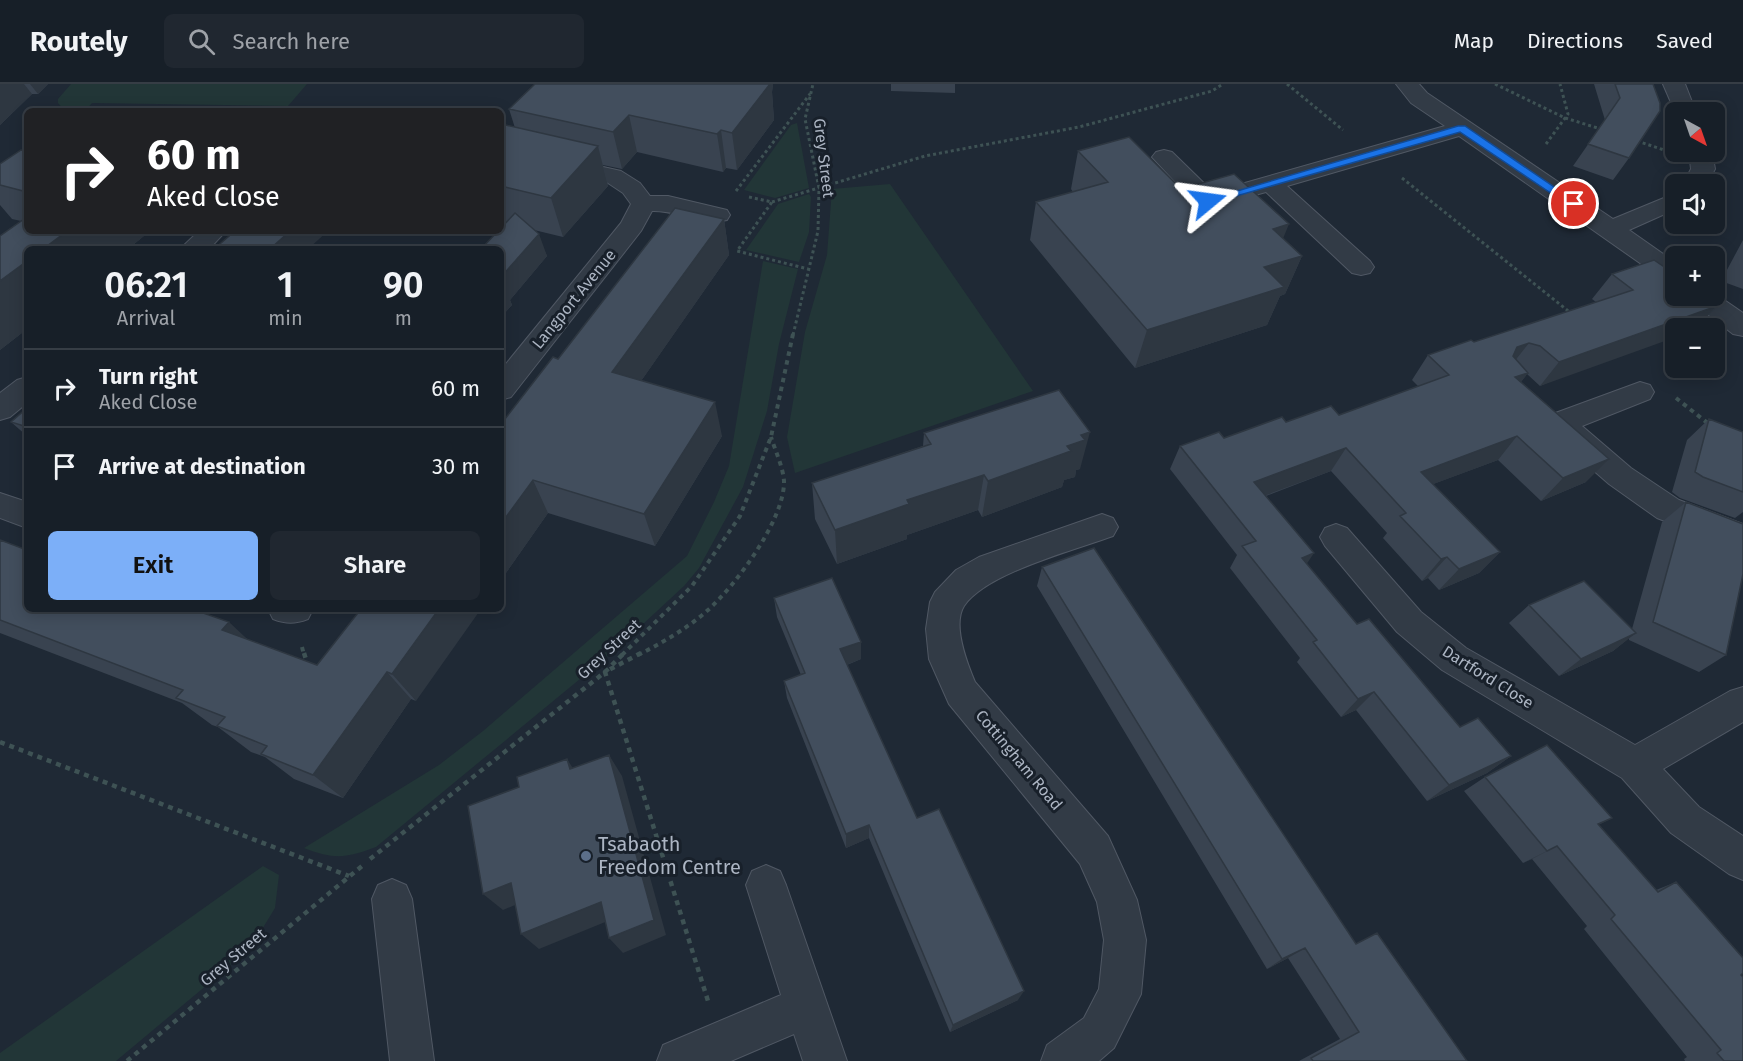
<!DOCTYPE html>
<html lang="en">
<head>
<meta charset="utf-8">
<style>
  :root { --surface:#171f28; --page:#202730; --text:#f1f3f6; --muted:#9ea2a8; --line:#363d45; --accent:#7caff8 }
  body { margin:0; font-family:"Fira Sans",sans-serif; background:var(--page); color:var(--text); height:100vh; display:flex; flex-direction:column; font-size:22px; white-space:nowrap }
  * { box-sizing:border-box; margin:0 }
  p { font-size:20px; color:var(--muted) }
  .icon { flex:none; width:33px; height:33px; fill:none; stroke:currentColor; stroke-width:2; stroke-linecap:round; stroke-linejoin:round }
  .map { position:relative; flex:1; overflow:hidden }
  .details { position:absolute; left:24px; top:162px; width:480px; height:366px; display:flex; flex-direction:column; background:var(--surface); border-radius:9px; box-shadow:0 3px 15px #0003,0 0 0 2px var(--line) }
  .details>* { flex:none }
  .guide { position:absolute; left:24px; top:24px; width:480px; height:126px; border-radius:9px; box-shadow:0 3px 15px #0003,0 0 0 2px var(--line); background:#202124; color:#fff; overflow:hidden }
  .needle { width:39px; rotate:140deg }
  .tools { position:absolute; left:1665px; top:18px; display:grid; gap:12px }
  .tools a { display:grid; place-items:center; width:60px; height:60px; border-radius:9px; background:var(--surface); box-shadow:0 3px 15px #0003,0 0 0 2px var(--line); font-size:30px }
  .pin { position:absolute; display:grid; place-items:center; width:51px; height:51px; color:#fff; margin:-26px; border:3px solid #fff; border-radius:50%; box-shadow:0 2px 6px #0007 }
  .me { position:absolute; width:66px; margin:-33px; rotate:74deg; stroke-linejoin:round; filter:drop-shadow(0 0 4px #0008) }
  .turn { display:flex; align-items:center; gap:21px; height:126px; padding:0 24px; font-size:27px }
  .turn .icon { width:78px; height:78px; stroke-width:2.5 }
  .turn b { display:block; font-size:42px; line-height:51px }
  .eta { display:flex; justify-content:space-evenly; align-items:center; height:102px; text-align:center }
  .eta b { font-size:36px; font-weight:600; line-height:42px }
  .primary-button { display:flex; gap:12px; margin-top:auto; padding:12px 24px }
  .primary-button a { flex:1; height:69px; border-radius:9px; background:var(--accent); color:#111; font-size:24px; font-weight:600; line-height:69px; text-align:center }
  .primary-button a+a { background:var(--page); color:var(--text) }
  ul { padding:0; list-style:none }
  li { display:flex; align-items:center; gap:18px; height:78px; padding:0 24px; border-top:2px solid var(--line) }
  li div { flex:1 }
  li b { display:block; font-size:22px }
  li em { font-style:normal }
  header { display:flex; align-items:center; gap:36px; box-sizing:border-box; height:84px; padding:0 30px; background:var(--surface); border-bottom:2px solid var(--line) }
  header strong { font-size:28px }
  nav { display:flex; gap:33px; margin-inline-start:auto; font-size:21px }
  .search { width:420px; height:54px; background:var(--page); display:flex; align-items:center; gap:15px; box-sizing:border-box; padding:0 21px; border-radius:9px; color:var(--muted); font-size:22px }
  .map>svg:first-child { display:block }
</style>
</head>
<body>
<header>
<strong>Routely</strong>
<div class="search"><svg class="icon" aria-label="search" viewBox="0 0 24 24"><circle cx="10" cy="10" r="6"/><path d="M15 15l6 6"/></svg>Search here</div>
<nav><a>Map</a><a>Directions</a><a>Saved</a></nav>
</header>
<div class="map">
<svg width="1743" height="977" viewBox="0 0 1743 977">
  <rect width="100%" height="100%" fill="#1f2935"/>
  <path fill="#223637" d="M71,0H307L288,22L92,19L85,27H65L58,19V15Z
    M797,39L809,104L775,114L744,106L791,41Z
    M890,100L1033,307L795,389L787,353L805,248L827,171L832,105Z
    M809,110L811,113L809,148L799,178L746,166L778,120Z
    M763,177L798,185L779,260L767,327L743,403L699,484L684,502L614,567L376,763C346,774 335,776 304,764L439,681L483,647L687,472L714,418L729,382Z
    M263,782L279,791L275,824L250,865L116,977H0V969Z"/>
  <g fill="none" stroke-linecap="round" stroke-linejoin="round">
    <defs>
      <path id="minor" d="M1396,0H1419L1427,9L1613,135L1676,109V125L1629,146L1676,179V200L1667,198L1459,52L1287,102L1370,177L1374,183L1370,189L1361,191L1352,189L1266,108L1208,124L1198,122L1152,73L1156,68L1164,66L1172,68L1213,108L1445,42L1411,19Z
        M1663,0H1685L1696,28L1676,30Z
        M501,60L621,87L640,99L650,112H668L727,126L730,131L727,136C705,142 676,126 652,127L641,147L511,313L501,316V286L621,139L631,120L623,109L605,97L501,74Z
        M1689,68H1712L1715,85L1707,100H1683L1691,85Z
        M199,147H226L209,165H180Z
        M1714,209L1743,229V252L1733,250L1692,218L1688,212H1714Z
        M27,293V319L10,333L0,336V309L17,296Z
        M1640,298L1650,301L1654,308L1650,315L1582,342L1631,384L1679,416L1743,440V467L1657,434L1609,400L1561,358L1558,349L1550,347L1545,339L1550,331Z
        M0,409L27,418V444L0,434Z
        M1102,430L1113,434L1118,443L1113,452C1075,466 986,489 964,522C952,541 967,579 975,598L1108,752L1137,816L1146,856L1141,910L1114,964L1099,977H1041L1047,961L1084,934L1099,905L1104,856L1097,818L1080,780L949,620L929,575L926,545L930,518L935,508L956,486L979,473Z
        M1336,440L1347,444L1421,528L1466,564L1635,661L1730,607L1743,603V638L1663,685L1699,723L1743,752V796L1729,790L1671,749L1622,694L1442,586L1397,548L1325,462L1320,453L1325,444Z
        M268,525H313L308,535C295,540 286,540 273,535Z
        M766,781L780,787L786,801L847,977H803L794,950L731,977H657L663,961L781,911L746,801L752,787Z
        M392,795L406,801L412,815L434,977H390L372,815L378,801Z"/>
    </defs>
    <use href="#minor" stroke="#505864" stroke-width="2"/>
    <path stroke="#3e5254" stroke-width="3" stroke-dasharray="3 3" stroke-linecap="butt" d="M1287,0L1343,46
      M1495,0L1565,34L1601,45
      M1637,57L1667,67
      M1546,60L1568,30L1560,0
      M1402,94L1572,230
      M736,107L810,10
      M749,113L772,118L737,167L808,185
      M772,118L925,72L1079,43L1212,7L1223,0
      M793,251L818,147L819,104L805,35L813,0"/>
    <path stroke="#3e5254" stroke-width="4" stroke-dasharray="4.5 4.5" stroke-linecap="butt" d="M1676,314L1710,341
      M302,563L304,571
      M622,571L692,502L740,432L771,353L793,250
      M638,571C662,559 688,544 708,526C736,501 785,435 784,397C783,383 775,366 771,353"/>
    <path stroke="#3e5254" stroke-width="4.5" stroke-dasharray="5 5" stroke-linecap="butt" d="M304,569L308,582
      M641,569L605,588L708,917
      M0,658L349,792
      M370,775L605,588L624,569
      M127,977L362,782"/>
    <use href="#minor" fill="#323b46" fill-rule="evenodd"/>
  </g>
  <path fill="#394350" d="M0,0H48L38,10H32L0,41Z
    M535,0H773L772,8L774,36L737,86L726,84L723,88L637,68L622,85L603,81L608,102L563,153L534,146L547,172L510,216L512,221L501,233V165L506,139L501,137V40L515,44L509,25Z
    M891,0H955V9L891,7Z
    M1594,0H1653L1629,74L1613,96L1573,82L1605,36Z
    M27,67V147H150L128,165H27V245L0,266V152L21,137L12,135L0,121V80Z
    M1078,67L1181,105L1283,154L1302,172L1285,210L1280,212L1267,241L1135,284L1030,156L1036,118L1073,108L1071,105Z
    M724,135L729,171L641,297L722,352L655,462L548,429L501,496L558,275Z
    M1743,156V205L1721,197Z
    M1612,190L1717,222L1696,244H1676L1540,302L1527,290L1521,298L1586,398L1541,417L1498,376L1433,400L1500,468L1479,489L1439,506L1428,494L1422,497L1383,454L1387,449L1331,387L1266,412L1307,480L1357,540L1460,643L1511,672L1487,689L1427,717L1356,626L1341,633L1297,578L1300,574L1230,484L1237,471L1170,385L1180,362L1224,354L1286,338L1339,331L1418,302L1412,296L1428,271L1474,258L1596,218L1592,215Z
    M27,324V352L11,338Z
    M1709,335L1743,348V428L1735,434L1680,414L1672,408L1687,356Z
    M924,349L1080,385L1076,386L1075,393L1064,396L1062,403L982,433L978,426L907,451V455L837,480L815,435L812,399L923,362Z
    M1686,418L1726,571L1699,588L1629,556V554L1613,567L1559,592L1509,539L1529,521L1632,545L1662,438Z
    M0,456L247,555L317,581L361,525L416,617L411,615L343,714L294,695L265,673L251,668L218,643L212,641L182,619L0,549Z
    M1042,483L1356,860L1467,977H1299L1340,955L1288,874L1267,885L1037,502Z
    M774,514L861,575L847,581L917,734L1018,916L950,948L869,754L846,764L787,614L784,597L801,591L777,533Z
    M1485,693L1612,734L1598,741L1656,806L1676,798L1741,891L1743,977H1685L1684,975L1687,973L1584,845L1587,842L1532,775L1523,779L1464,707Z"/>
  <path fill="#2e3741" d="M0,0H24L32,10L0,41Z
    M30,0H48L38,10Z
    M760,0H773L772,8L774,36L737,86L732,49Z
    M629,31L637,68L622,85L613,48Z
    M721,46L726,84L723,88L717,50Z
    M598,62L608,102L563,153L551,114Z
    M724,135L729,171L623,323L612,288Z
    M1289,140L1273,179V145Z
    M67,147H150L128,165H43Z
    M290,147H328L308,165H270Z
    M539,150L547,172L510,216L512,221L501,233V193Z
    M1302,172L1285,210L1280,212L1267,241L1135,284L1147,246L1264,183Z
    M27,177V245L0,266V197Z
    M1717,222L1696,244H1676V253L1540,302L1559,278Z
    M1529,259L1510,283L1499,287L1517,263Z
    M1528,289L1509,313L1515,293Z
    M715,318L722,352L655,462L644,430Z
    M1090,348L1080,385L1076,386L1075,393L1064,396L1062,403L982,433L988,397L1067,362L1081,351Z
    M1517,352L1498,376L1404,411L1421,388Z
    M1346,364L1331,387L1242,420L1254,398Z
    M1609,375L1586,398L1541,417L1563,394Z
    M984,391L978,426L907,451V455L837,480L835,446L907,416Z
    M533,396L548,429L501,496V440Z
    M1500,468L1479,489L1439,506L1459,485Z
    M1314,469L1300,490L1302,474Z
    M1447,473L1428,494L1422,497L1441,475Z
    M439,525H481L416,617L392,590Z
    M229,538L260,567L222,546Z
    M1636,549L1613,567L1559,592L1581,575Z
    M861,558V575L841,583L840,565Z
    M387,588L411,615L343,714L313,691Z
    M1374,608L1356,626L1341,633L1358,615Z
    M609,671L622,692L666,851L623,869L609,854Z
    M1511,672L1487,689L1427,717L1449,701Z
    M567,675L581,697L570,685Z
    M869,741V754L846,764V750Z
    M1557,762L1532,775L1523,779Z
    M511,799L529,815L503,826L483,810Z
    M601,818L615,834L539,865L521,850Z
    M1305,864L1288,874L1267,885L1282,875Z
    M1024,907L1018,916L950,948L953,941Z"/>
  <path fill="#424e5d" stroke="#2e3741" stroke-width="1.5" d="M535,0H770L732,49L721,46L717,50L629,31L613,48L509,25Z
    M1615,0H1653L1660,19V27L1629,74L1588,60L1620,14Z
    M501,40L598,62L551,114L501,102Z
    M1129,53L1181,105L1234,90L1289,140L1273,145L1302,172L1264,183L1284,203L1147,246L1036,118L1108,98L1078,67Z
    M21,66L27,67V108L0,101V80Z
    M675,124L724,135L612,288L715,318L644,430L533,396L501,440V340L553,273L558,275Z
    M515,129L539,150L501,193V165H481L498,147H501V144Z
    M27,133V147H67L43,165H27V177L0,197V152Z
    M235,147H290L270,165H214Z
    M1654,176L1676,191V212H1704L1717,222L1559,278L1540,262L1529,259L1517,263L1513,272L1528,289L1515,293L1609,375L1563,394L1517,352L1421,388L1500,468L1459,485L1447,473L1441,475L1400,432L1406,429L1346,364L1254,398L1314,469L1302,474L1357,540L1369,535L1460,643L1478,634L1511,672L1449,701L1374,608L1358,615L1313,558L1317,556L1242,462L1256,457L1180,362L1219,348L1224,354L1282,333L1286,338L1331,322L1339,331L1449,291L1428,271L1471,256L1474,258L1633,206L1612,190Z
    M1059,306L1090,348L1081,351L1085,356L1067,362L1071,367L988,397L984,391L907,416L909,420L835,446L812,399L931,360L924,349Z
    M27,324V343L11,338Z
    M1709,335L1743,348V408L1703,393L1695,388Z
    M1686,418L1743,440V490L1726,571L1653,538Z
    M0,456L27,466V525H192L229,538L222,546L317,581L361,525H439L392,590L387,588L313,691L261,670L267,662L217,642L225,633L176,614L183,606L0,536Z
    M1094,464L1356,860L1377,849L1467,977H1313L1311,974L1359,948L1305,864L1282,875L1042,483Z
    M832,494L861,558L840,565L917,734L939,725L1024,907L953,941L869,741L846,750L784,597L805,589L774,514Z
    M1584,497L1636,549L1581,575L1529,521Z
    M1547,661L1612,734L1598,740L1658,808L1676,798L1743,874V889L1741,891L1743,893V977H1724L1717,969L1721,966L1611,835L1615,831L1557,762L1547,767L1485,693Z
    M609,671L654,836L609,854L601,818L521,850L511,799L483,810L468,722L519,703L517,693L567,675L570,685Z"/>
  <path fill="#1a73e8" stroke="#114b97" stroke-width="1.5" d="M1458,42H1465L1579,120L1570,122L1460,48L1212,119L1203,117Z"/>
  <circle fill="#5c6f8a" stroke="#18202a" stroke-width="2" cx="586" cy="772" r="6"/>
  <g text-anchor="middle" dominant-baseline="central" stroke-width="6" stroke-linejoin="round" paint-order="stroke">
    <g font-size="16" fill="#acb5c3" stroke="#18202a">
      <text transform="translate(824 74) rotate(83)">Grey Street</text>
      <text transform="translate(574 215) rotate(-51)">Langport Avenue</text>
      <text transform="translate(609 565) rotate(-43)">Grey Street</text>
      <text transform="translate(1488 593) rotate(32)">Dartford Close</text>
      <text transform="translate(1019 676) rotate(50)">Cottingham Road</text>
      <text transform="translate(233 873) rotate(-40)">Grey Street</text>
    </g>
    <g font-size="20" fill="#acb5c3" stroke="#18202a" text-anchor="start">
      <text x="598" y="760">Tsabaoth<tspan x="598" dy="23">Freedom Centre</tspan></text>
    </g>
  </g>
</svg>
<div class="tools">
<a><svg class="needle" viewBox="-14 -14 28 28"><path d="M0-13l5 13h-10z" fill="#e53935"/><path d="M0 13l5-13h-10z" fill="#9ea2a8"/></svg></a>
<a><svg class="icon" aria-label="sound" viewBox="0 0 24 24"><path d="M4 9h4l5-4v14l-5-4H4zM17 9q2 3 0 6"/></svg></a>
<a>+</a>
<a>−</a>
</div>
<div class="pin" style="left:1574px;top:120px;background:#d93025"><svg class="icon" aria-label="arrive" viewBox="0 0 24 24"><path d="M6 21V4h12l-3 4 3 4H6"/></svg></div>
<svg class="me" style="left:1208px;top:117px" viewBox="-20 -20 40 40"><path d="M0-17L14 15 0 8-14 15z" fill="#1a73e8" stroke="#fff" stroke-width="4"/></svg>
<div class="guide">
<div class="turn"><svg class="icon" aria-label="right" viewBox="0 0 24 24"><path d="M7 20v-9h11M14 6l5 5-5 5"/></svg><div><b>60 m</b>Aked Close</div></div>
</div>
<section class="details">
<div class="eta">
<div><b>06:21</b><p>Arrival</p></div>
<div><b>1</b><p>min</p></div>
<div><b>90</b><p>m</p></div>
</div>
<ul>
<li><svg class="icon" aria-label="right" viewBox="0 0 24 24"><path d="M7 20v-9h11M14 6l5 5-5 5"/></svg><div><b>Turn right</b><p>Aked Close</p></div><em>60 m</em></li>
<li><svg class="icon" aria-label="arrive" viewBox="0 0 24 24"><path d="M6 21V4h12l-3 4 3 4H6"/></svg><div><b>Arrive at destination</b></div><em>30 m</em></li>
</ul>
<div class="primary-button"><a>Exit</a><a>Share</a></div>
</section>
</div>
</body>
</html>
